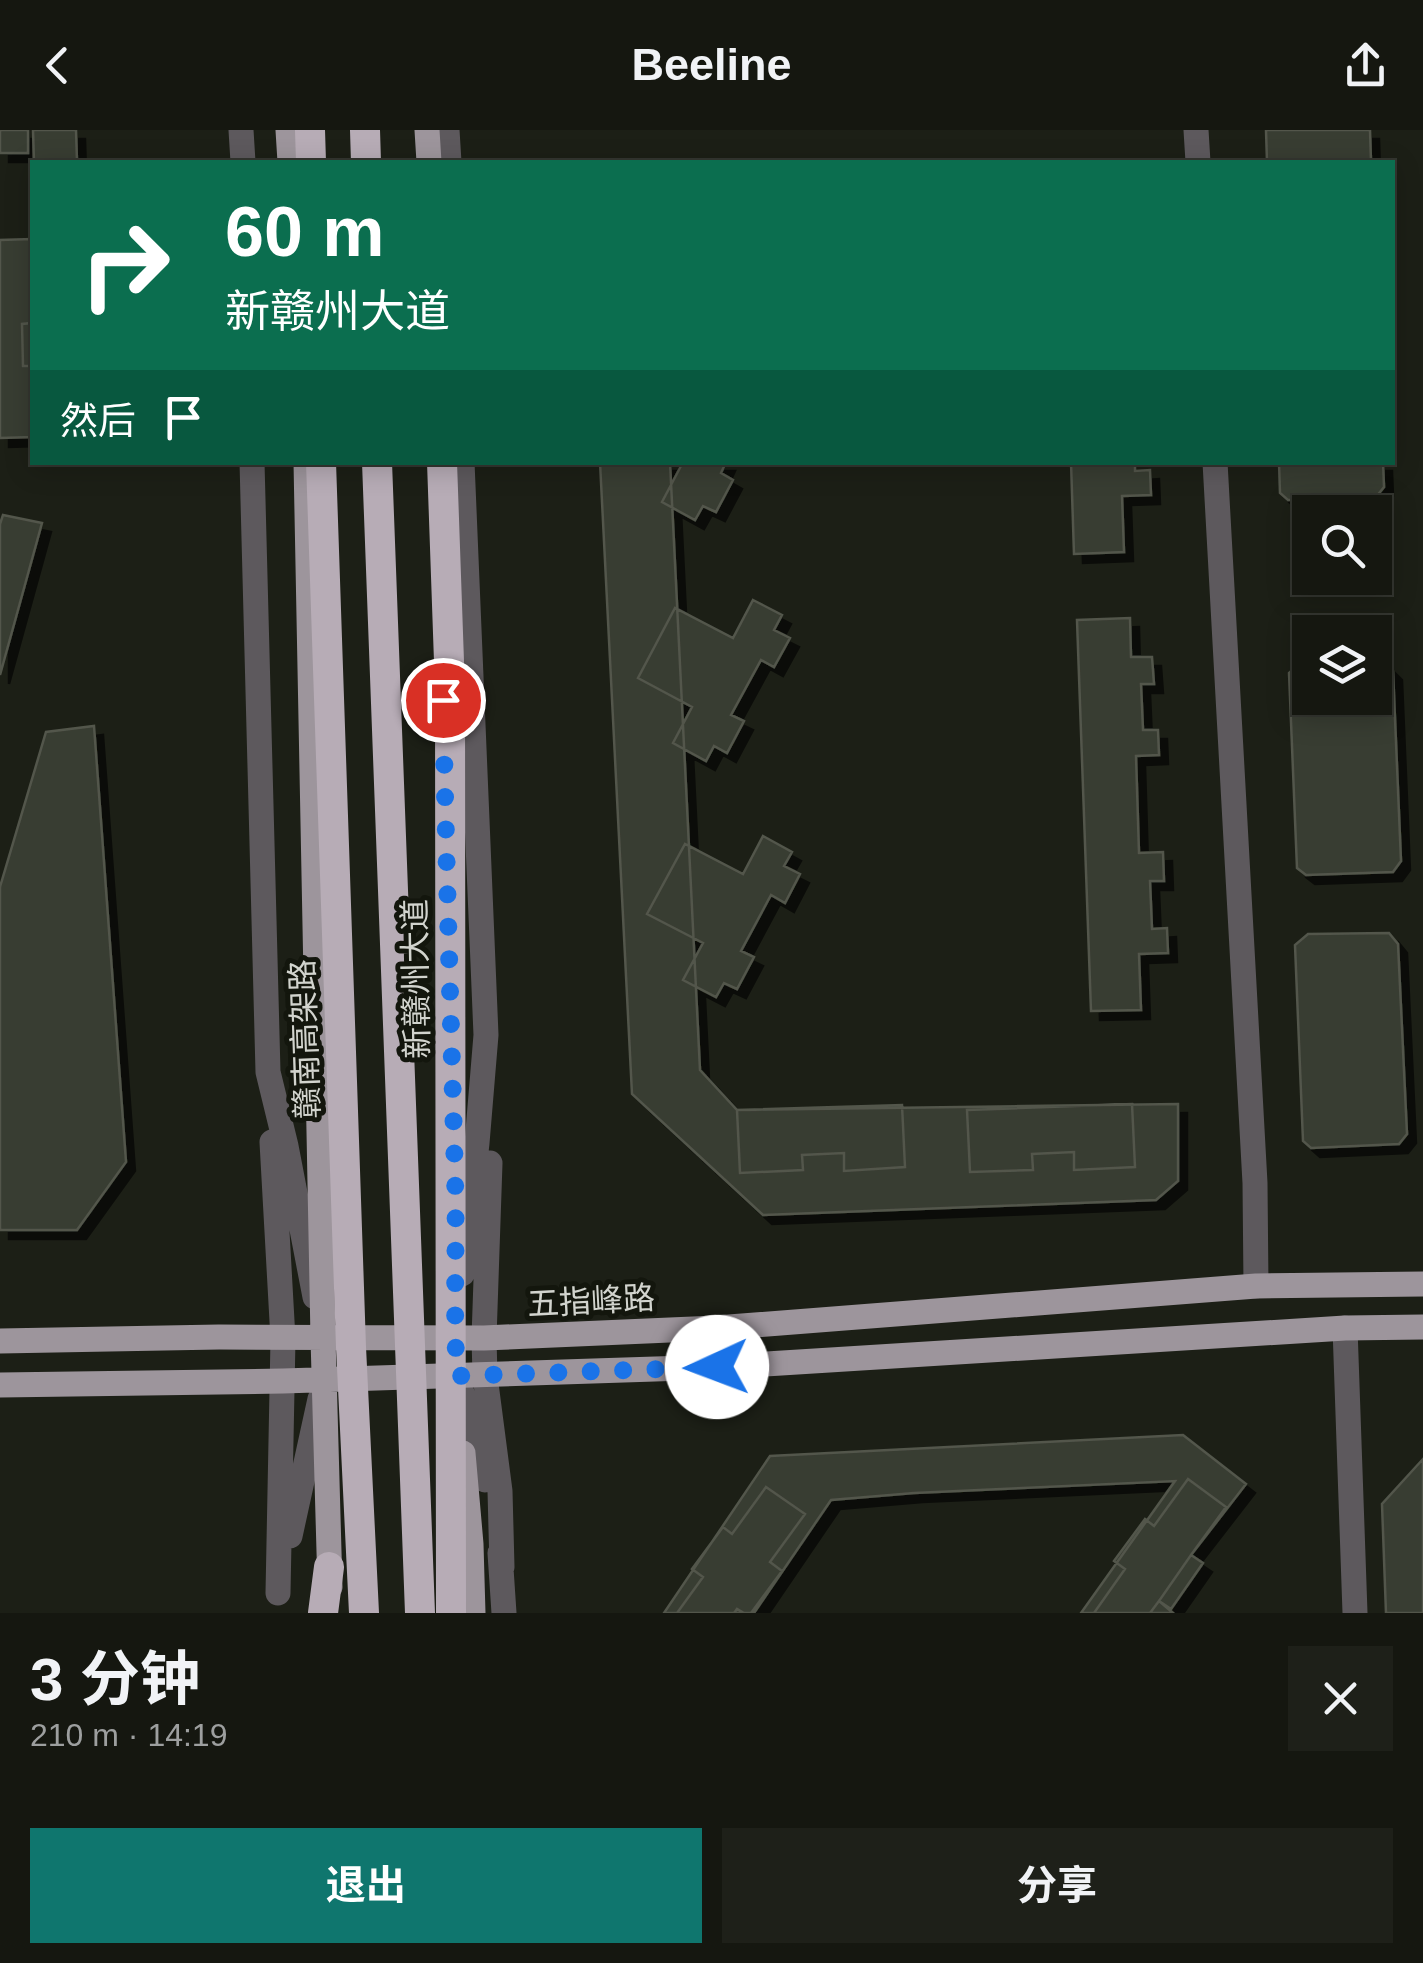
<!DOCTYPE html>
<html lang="zh">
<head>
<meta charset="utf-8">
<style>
  :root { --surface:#151710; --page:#1e2019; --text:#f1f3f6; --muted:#9d9f9f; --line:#343630; --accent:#0f766e }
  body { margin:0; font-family:Arial,"Noto Sans SC",sans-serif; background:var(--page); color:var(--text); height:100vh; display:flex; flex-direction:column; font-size:38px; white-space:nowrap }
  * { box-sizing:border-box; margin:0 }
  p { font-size:32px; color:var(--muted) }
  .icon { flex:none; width:55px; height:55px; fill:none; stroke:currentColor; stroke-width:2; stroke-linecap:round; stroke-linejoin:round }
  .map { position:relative; height:1483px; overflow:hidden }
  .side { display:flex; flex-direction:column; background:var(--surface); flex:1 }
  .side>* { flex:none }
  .banner { position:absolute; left:30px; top:30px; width:1365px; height:305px; border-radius:0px; box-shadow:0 5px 25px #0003,0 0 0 2px var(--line); background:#0b6e4f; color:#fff; overflow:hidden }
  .fabs { position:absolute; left:1292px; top:365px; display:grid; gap:20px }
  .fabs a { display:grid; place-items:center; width:100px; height:100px; border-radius:0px; background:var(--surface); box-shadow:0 5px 25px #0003,0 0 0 2px var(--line); font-size:50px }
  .pin { position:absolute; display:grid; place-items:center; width:85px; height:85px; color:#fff; margin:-42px; border:5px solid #fff; border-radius:50%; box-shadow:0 2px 10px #0007 }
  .me { position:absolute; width:110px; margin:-55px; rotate:268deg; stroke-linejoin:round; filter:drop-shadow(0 0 8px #0008) }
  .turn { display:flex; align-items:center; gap:35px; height:210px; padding:0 30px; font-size:45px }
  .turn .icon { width:130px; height:130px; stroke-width:2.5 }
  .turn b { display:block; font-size:70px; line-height:85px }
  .then { display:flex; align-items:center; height:95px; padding:0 30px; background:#0003; gap:20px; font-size:38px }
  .round { display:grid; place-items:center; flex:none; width:105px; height:105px; border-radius:0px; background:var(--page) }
  .headline { display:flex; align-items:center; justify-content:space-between; height:170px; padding:0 30px }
  h1 { font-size:60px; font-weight:700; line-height:75px }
  .cta { display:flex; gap:20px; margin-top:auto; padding:20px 30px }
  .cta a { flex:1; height:115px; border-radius:0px; background:var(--accent); color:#fff; font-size:40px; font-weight:700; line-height:115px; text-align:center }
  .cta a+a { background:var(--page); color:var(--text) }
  header { display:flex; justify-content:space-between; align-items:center; height:130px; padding:0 30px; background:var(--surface); font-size:45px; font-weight:700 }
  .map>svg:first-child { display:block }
</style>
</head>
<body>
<header><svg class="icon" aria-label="back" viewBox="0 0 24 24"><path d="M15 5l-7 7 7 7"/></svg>Beeline<svg class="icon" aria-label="share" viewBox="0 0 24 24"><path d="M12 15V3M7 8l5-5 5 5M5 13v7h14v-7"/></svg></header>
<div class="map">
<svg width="1423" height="1483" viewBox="0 0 1423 1483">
  <defs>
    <filter id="shadow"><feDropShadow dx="9" dy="9" stdDeviation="0" flood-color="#0009"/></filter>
  </defs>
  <rect width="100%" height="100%" fill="#1c1f16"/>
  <path fill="#393c32" stroke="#52564b" stroke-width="2.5" filter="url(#shadow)" d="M0,0H28V23H0Z
    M33,0H76L77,32H34Z
    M1266,0H1370L1371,32H1267Z
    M32,109V193L22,194L23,236H32V307L0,308V110Z
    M32,193V236H23L22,194Z
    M600,332H670L700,940L737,980L1178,974V1051L1156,1070L763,1085L632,964Z
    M675,332H726L721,343L733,350L716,382L703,376L695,390L662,372L681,336Z
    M1071,332H1135V341L1150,340L1151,365L1122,366L1124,422L1074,424Z
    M1279,332H1383L1384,357L1376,367L1288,370L1280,363Z
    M3,385L42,393L0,545V394Z
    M753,470L782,485L774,500L790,508L774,537L761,530L731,585L744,591L727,623L714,616L706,631L673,613L692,577L638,548L675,478L733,508Z
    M1130,488L1131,527H1152L1154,554H1141L1143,600H1158L1159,625L1136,626L1139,723L1163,722L1164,751H1150L1152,799L1167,798L1168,823L1139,824L1141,880L1091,881L1077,490Z
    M1302,531H1310V568H1375V531H1383L1393,541L1401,731L1393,742L1306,745L1297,738L1289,543Z
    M94,596L126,1032L77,1100H0V757L46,602Z
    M763,706L792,722L784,736L800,744L785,773L771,765L741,821L754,827L737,859L724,853L716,867L683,850L703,813L647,784L685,714L743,744Z
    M1389,803L1398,814L1407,1004L1399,1014L1311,1018L1303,1011L1295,815L1308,804Z
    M1132,974L1135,1037L1074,1040V1022L1032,1024L1033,1040L970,1042L967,980Z
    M902,975L905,1037L844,1041V1023L802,1025L803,1040L740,1043L737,980Z
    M1183,1305L1246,1354L1191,1425L1159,1471L1173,1483H1081L1175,1351L914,1363L831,1370L754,1483H664L770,1326Z
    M1423,1329V1483H1386L1382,1374Z
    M1188,1349L1226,1377L1191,1425L1203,1433L1171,1479L1159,1471L1150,1483H1094L1125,1439L1114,1431L1145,1389L1154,1396Z
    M766,1357L805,1384L770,1432L782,1441L751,1483H744L737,1479L734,1483H677L703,1447L692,1439L723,1397L732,1404Z"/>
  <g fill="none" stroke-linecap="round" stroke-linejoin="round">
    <path stroke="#5d595d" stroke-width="25" d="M241,0L243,32
      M447,0L449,32
      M1196,0L1198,32
      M252,332L268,942L286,1016L315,1167
      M462,332L486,905L477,1013L462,1144
      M1215,332L1255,1053L1256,1156
      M272,1012L283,1209L278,1463
      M490,1033L484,1208L485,1246L500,1361L502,1437
      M1345,1198L1355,1483
      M458,1248L485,1350
      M290,1406L320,1269
      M500,1423L504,1483"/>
    <path stroke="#9d959c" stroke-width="25" d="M288,0L290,32
      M427,0L429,32
      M306,332L323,1208L330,1457
      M0,1211L219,1207L484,1208L716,1198L1256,1156L1423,1154
      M0,1255L283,1251L717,1237L1345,1198L1423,1197
      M463,1323L471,1414L473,1483"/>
    <path stroke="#b7acb6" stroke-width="30" d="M310,0L311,32
      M365,0L366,32
      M323,1483L329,1437"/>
    <path stroke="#b7acb6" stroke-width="30" d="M321,332L351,1217L364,1483
      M377,332L420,1483
      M442,332L450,560L451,1483"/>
  </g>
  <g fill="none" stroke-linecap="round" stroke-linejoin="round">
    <path stroke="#1a73e8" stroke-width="18" stroke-dasharray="0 32.4" d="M443,570C446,729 451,889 455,1048C457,1114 453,1180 457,1246L717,1237"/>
  </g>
  <g text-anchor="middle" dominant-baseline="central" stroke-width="10" stroke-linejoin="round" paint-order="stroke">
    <g font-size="32" fill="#d2d4ce" stroke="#13160d">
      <text transform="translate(416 849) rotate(-91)">新赣州大道</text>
      <text transform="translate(305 909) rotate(-92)">赣南高架路</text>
      <text transform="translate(591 1171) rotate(-3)">五指峰路</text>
    </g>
  </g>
</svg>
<div class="fabs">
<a><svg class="icon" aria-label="search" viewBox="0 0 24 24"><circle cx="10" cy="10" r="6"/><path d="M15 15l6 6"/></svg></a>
<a><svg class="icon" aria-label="layers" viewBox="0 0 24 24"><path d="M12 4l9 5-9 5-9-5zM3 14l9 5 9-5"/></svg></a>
</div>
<div class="pin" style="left:443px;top:570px;background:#d93025"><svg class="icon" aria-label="arrive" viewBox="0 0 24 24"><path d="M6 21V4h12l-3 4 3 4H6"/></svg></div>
<svg class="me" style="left:717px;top:1237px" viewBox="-20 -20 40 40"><circle r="19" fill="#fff"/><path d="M0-13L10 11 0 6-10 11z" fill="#1a73e8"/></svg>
<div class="banner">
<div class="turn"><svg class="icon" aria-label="right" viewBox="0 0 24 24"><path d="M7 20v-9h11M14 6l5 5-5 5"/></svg><div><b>60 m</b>新赣州大道</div></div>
<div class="then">然后<svg class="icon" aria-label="arrive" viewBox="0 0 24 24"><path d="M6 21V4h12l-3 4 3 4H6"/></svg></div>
</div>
</div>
<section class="side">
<div class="headline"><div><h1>3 分钟</h1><p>210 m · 14:19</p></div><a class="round"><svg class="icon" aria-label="close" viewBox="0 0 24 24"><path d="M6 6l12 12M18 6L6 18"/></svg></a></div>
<div class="cta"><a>退出</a><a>分享</a></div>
</section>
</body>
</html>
